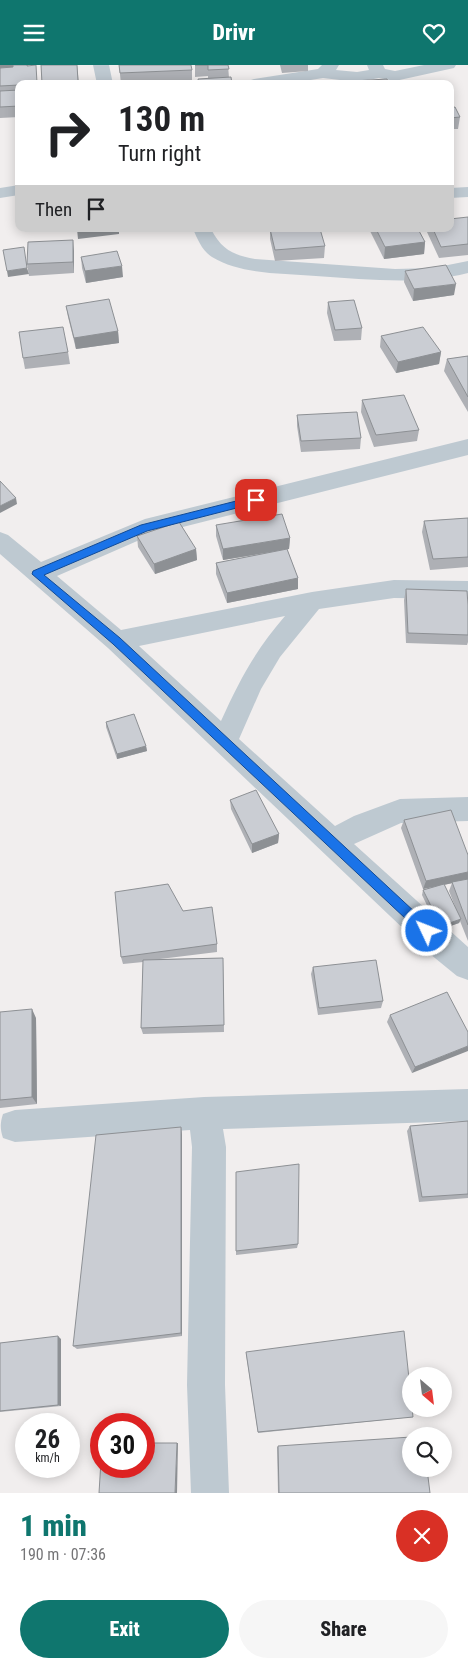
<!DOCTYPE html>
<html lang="en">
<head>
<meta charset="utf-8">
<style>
  :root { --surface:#fff; --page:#f6f6f6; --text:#202124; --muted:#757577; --accent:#0f766e }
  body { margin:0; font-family:"Roboto Condensed",sans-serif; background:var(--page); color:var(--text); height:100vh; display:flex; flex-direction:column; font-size:19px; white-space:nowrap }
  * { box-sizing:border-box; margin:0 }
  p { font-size:16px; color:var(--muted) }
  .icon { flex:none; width:28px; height:28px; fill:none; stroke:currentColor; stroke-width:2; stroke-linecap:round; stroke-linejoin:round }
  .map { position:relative; height:1428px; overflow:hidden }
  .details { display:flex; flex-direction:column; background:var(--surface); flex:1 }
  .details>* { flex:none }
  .guide { position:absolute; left:15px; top:15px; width:439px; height:152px; border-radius:10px; box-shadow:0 2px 12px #0003; background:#fff; color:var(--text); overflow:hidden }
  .needle { width:32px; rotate:152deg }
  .fabs { position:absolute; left:402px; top:1302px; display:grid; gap:10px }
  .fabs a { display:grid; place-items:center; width:50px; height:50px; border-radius:50%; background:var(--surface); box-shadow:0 2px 12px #0003; font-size:25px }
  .speed { position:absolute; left:15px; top:1348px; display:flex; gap:10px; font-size:25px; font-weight:700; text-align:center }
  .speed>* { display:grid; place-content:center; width:65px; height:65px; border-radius:50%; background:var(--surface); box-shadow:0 2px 12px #0003; line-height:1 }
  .speed small { font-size:12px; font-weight:400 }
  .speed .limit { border:8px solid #d22; background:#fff; color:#111 }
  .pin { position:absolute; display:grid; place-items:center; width:42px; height:42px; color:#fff; margin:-21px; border-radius:10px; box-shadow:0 2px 8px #0006 }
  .me { position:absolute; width:55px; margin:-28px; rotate:313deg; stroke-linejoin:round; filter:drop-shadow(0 0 4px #0008) }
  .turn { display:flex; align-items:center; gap:18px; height:105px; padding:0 20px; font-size:22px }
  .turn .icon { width:65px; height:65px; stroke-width:2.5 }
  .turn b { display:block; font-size:35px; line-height:42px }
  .then { display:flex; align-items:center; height:48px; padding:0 20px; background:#0003; gap:10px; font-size:19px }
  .round { display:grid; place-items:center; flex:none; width:52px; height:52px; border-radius:26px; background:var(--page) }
  .head { display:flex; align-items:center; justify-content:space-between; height:85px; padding:0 20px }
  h1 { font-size:30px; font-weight:800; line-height:38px; color:var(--accent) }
  .action { display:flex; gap:10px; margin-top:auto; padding:10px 20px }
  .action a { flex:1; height:58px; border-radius:30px; background:var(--accent); color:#fff; font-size:20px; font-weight:800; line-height:58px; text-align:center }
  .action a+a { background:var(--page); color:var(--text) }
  header { display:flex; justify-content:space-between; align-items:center; height:65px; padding:0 20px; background:var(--accent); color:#fff; font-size:22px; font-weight:800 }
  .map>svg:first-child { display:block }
</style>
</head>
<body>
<header><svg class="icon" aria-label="menu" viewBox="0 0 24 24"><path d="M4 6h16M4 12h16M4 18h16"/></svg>Drivr<svg class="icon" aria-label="heart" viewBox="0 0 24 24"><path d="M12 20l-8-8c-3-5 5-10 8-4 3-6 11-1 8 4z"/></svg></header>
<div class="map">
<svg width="468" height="1428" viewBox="0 0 468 1428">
  <rect width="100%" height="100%" fill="#f1eeee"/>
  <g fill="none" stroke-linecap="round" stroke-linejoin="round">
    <path fill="#bec9d1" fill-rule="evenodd" d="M93,0H109L113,19H97Z
      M322,0H339L336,5L357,7L369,5L367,0H383L385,4L395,6L424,0H456L454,3L395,16L379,13L357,17L323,13L286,19H246L248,16L254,14L318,4Z
      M19,120V130L0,133V123Z
      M468,122V132L450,133V123Z
      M193,164H211C222,185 233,190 255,194L395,204L433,203L468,196V208C418,221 367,214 316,211C282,208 242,210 212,192C202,186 197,173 193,164Z
      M468,374V390L151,470L57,511L121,565L312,527L394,515L468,516V534L394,533L319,544L280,592L261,624L239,674L335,761L354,751L400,734L468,732V756L401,758L354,779L468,882V915L457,911L430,889L108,583L0,489V467L8,470L41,497L145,454ZM285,551C255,586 240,614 221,656L139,581Z
      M468,1024V1056L223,1064L226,1082L225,1320L229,1428H191L187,1320L192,1082L190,1065L15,1077L3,1073C0,1064 0,1058 3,1049L15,1045L204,1032Z"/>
  </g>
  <path fill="#aeb0b5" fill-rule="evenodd" d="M0,0H30H28L38,19H19V52L0,53Z
    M41,0H77L79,19H42Z
    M119,0L192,5V16L121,19Z
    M195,0H228L229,13L232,19H199L198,14H208V11L195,12Z
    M280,0H308V6L282,8Z
    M450,43L460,52L458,64H450Z
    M468,152V190L439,193L427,167L428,164H450Z
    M270,164L325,181L324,193L275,196L270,174Z
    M369,164H418L425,177L424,189L384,194Z
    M74,186V208L29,211L27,199Z
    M81,192L123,212L86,218L82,203Z
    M405,206L454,230L413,236L404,217Z
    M328,237L362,263L361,275L334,276L327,248Z
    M66,241L118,266L119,278L76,284L68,252Z
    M381,271L441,287L439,299L396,308L380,282Z
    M68,287L70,299L25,304L23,293Z
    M468,291V347L444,306L447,294Z
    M362,335L419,365L417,376L374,382L361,347Z
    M297,350L361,373L360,384L301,387L297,361Z
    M468,453V502L430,505L422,467L424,456Z
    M216,460L290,473L289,484H287L298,513V524L227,538L216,509V498L266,488L223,495L216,471Z
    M137,471L196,484L197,495L155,509L138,482Z
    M406,524L468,540V577L467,580L406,578L404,535Z
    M106,657L146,681L147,686L117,694L106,662Z
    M230,735L279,769L278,778L252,788L231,744Z
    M404,755L468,790V876L460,856L459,858L439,865L422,830L423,825L435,821L423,824L401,763ZM452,818L449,826L456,844L444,820Z
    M183,846L217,879V887L160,894L223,893L224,967L143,969L141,963L143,897L123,899L121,892Z
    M313,902L383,936L381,943L318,950L311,909Z
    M0,947L36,953L37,1039L0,1043Z
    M390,950L468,967L412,1008L387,957Z
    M468,1056V1133L419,1137L407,1066L410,1061Z
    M181,1062L182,1070V1271L77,1284L73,1281Z
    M236,1107L298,1179L297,1183L236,1190Z
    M61,1274V1341L0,1347V1278Z
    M246,1287L413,1352L258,1368L246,1289Z
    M411,1372L430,1428H278L277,1382Z"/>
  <path fill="#8d9094" d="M0,0H30L0,5Z
    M77,164H119V169L78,174Z
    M73,175L74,186V208L73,197Z
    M425,177L424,189L384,194L385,182Z
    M122,201L123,212L86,218L85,206Z
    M27,203L29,209L8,212L7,206Z
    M456,219L454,230L413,236L414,224Z
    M118,266L119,278L76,284L74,273Z
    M441,287L439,299L396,308L398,297Z
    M16,433L17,439L0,448V441Z
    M290,473L289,484L223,495V484Z
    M196,484L197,495L155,509L154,499Z
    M298,513V524L227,538V528Z
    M146,681L147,686L117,694V689Z
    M279,769L278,778L252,788V779Z
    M468,807V815L423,824L426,816Z
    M461,854L459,858L439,865L441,861Z
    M32,944L36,953L37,1039L32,1032Z
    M468,981V986L412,1008L415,1002Z
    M181,1062L182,1070V1271L181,1268Z
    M58,1271L61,1274V1341L58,1340Z
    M177,1378H178L177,1428H175Z"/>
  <path fill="#cacdd3" stroke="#8d9094" d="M13,0H27V1L36,0L37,18L19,19V20L0,21V3L13,2Z
    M41,0H77L78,16L42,18Z
    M119,0H191L192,5L120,8Z
    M195,0H228L229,4L208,5V0Z
    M231,12L232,19H199L198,14Z
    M387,14L389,19H355L354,16Z
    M195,17V19H167V18Z
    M19,25V41L0,42V26Z
    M455,42L460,52L450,53V43Z
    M468,152V179L441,182L433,164H450V154Z
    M270,164H320L325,181L275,185Z
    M376,164H418L425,177L385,182Z
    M73,175V197L27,199L28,177Z
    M24,182L27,203L7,206L3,185Z
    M117,186L122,201L85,206L81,192Z
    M446,200L456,219L414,224L405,206Z
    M109,234L118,266L74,273L66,241Z
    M354,235L362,263L335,265L328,237Z
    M63,262L68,287L23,293L19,267Z
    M423,262L441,287L398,297L381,271Z
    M468,291V332L447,294Z
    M404,330L419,365L376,370L362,335Z
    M357,347L361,373L301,376L297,350Z
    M0,416L16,433L0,441Z
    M282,449L290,473L223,484L216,460Z
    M468,453V492L433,494L424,456Z
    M179,457L196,484L154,499L137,471Z
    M287,484L298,513L227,528L216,498Z
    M406,524L467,526L468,540V570L408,568Z
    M134,649L146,681L117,689L106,657Z
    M256,725L279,769L252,779L230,735Z
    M451,745L468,790V807L426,816L404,755Z
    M468,814V860L452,817Z
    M168,819L183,846L212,842L217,879L121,892L115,827Z
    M444,819L461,854L441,861L423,825Z
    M223,893L224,960L141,963L143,895Z
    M376,895L383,936L319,943L313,902Z
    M447,927L468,967V981L415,1002L390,950Z
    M32,944V1032L0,1035V947Z
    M468,1056V1129L422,1132L410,1061Z
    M181,1062V1268L73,1281L96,1070Z
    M299,1099L298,1179L236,1186V1107Z
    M404,1266L413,1352L258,1367L246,1287Z
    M58,1271V1340L0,1346V1278Z
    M411,1372V1404H427L430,1428H279L278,1381Z
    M144,1378H177L175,1428H99L101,1396V1401H144Z"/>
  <path fill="#1a73e8" stroke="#114b97" d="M256,431L261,435L260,437L147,466L44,510L120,573L431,862L433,866L431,870L427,872L423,870L113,579L32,509L33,506L141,460Z"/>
</svg>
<div class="fabs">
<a><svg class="needle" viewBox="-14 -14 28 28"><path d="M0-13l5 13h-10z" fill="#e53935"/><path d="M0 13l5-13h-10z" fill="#757577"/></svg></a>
<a><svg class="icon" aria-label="search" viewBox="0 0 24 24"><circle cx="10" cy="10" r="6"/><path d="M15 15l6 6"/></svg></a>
</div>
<div class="speed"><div>26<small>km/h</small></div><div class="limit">30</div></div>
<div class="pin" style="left:256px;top:435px;background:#d93025"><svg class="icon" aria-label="arrive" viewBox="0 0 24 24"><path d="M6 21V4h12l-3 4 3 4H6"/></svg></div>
<svg class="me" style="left:427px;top:866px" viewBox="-20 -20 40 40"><circle r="17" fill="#1a73e8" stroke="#fff" stroke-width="3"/><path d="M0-11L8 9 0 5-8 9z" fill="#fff"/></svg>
<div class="guide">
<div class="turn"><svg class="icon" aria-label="right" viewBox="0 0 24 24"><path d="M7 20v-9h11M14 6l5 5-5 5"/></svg><div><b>130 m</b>Turn right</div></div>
<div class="then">Then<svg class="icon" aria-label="arrive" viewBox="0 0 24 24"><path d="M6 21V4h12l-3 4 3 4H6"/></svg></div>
</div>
</div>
<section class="details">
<div class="head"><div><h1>1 min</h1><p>190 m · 07:36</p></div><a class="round" style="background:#d93025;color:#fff"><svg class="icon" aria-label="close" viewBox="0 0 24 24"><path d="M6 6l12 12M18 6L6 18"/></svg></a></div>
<div class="action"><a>Exit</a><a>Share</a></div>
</section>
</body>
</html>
